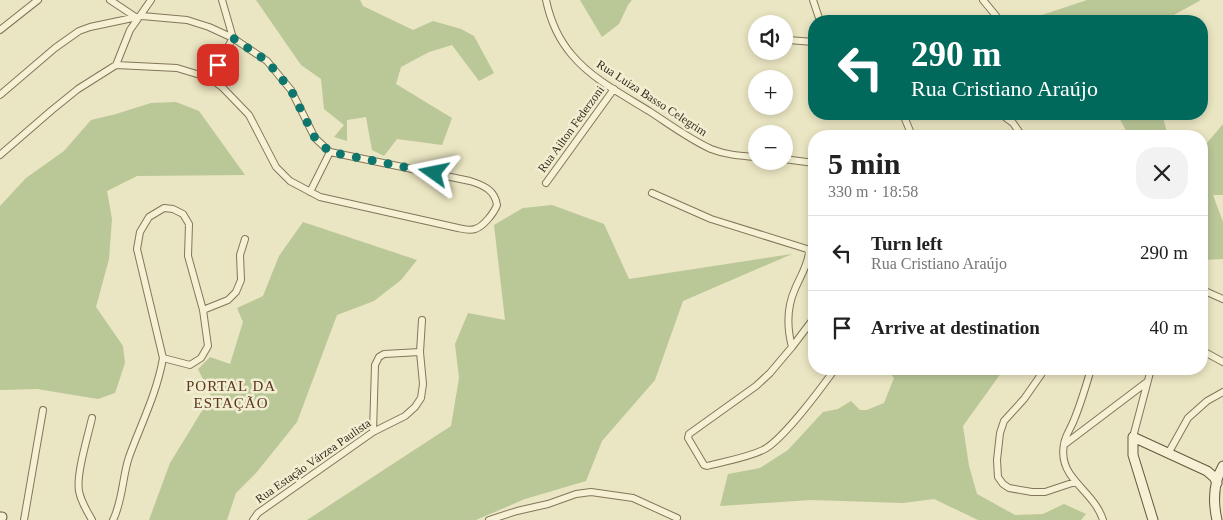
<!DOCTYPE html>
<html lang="en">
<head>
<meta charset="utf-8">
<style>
  :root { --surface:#fff; --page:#f2f2f2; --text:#222; --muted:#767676; --line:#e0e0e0 }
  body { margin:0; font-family:"Times New Roman",serif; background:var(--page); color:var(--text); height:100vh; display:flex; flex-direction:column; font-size:19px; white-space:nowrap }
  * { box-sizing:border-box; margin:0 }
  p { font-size:16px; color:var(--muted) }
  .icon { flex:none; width:28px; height:28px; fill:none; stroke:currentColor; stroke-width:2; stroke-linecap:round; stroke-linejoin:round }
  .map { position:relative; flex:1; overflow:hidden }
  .drawer { position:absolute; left:808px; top:130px; width:400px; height:245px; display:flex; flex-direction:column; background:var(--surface); border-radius:20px; box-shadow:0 2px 8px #0003 }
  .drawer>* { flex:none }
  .banner { position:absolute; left:808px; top:15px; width:400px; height:105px; border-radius:20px; box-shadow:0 2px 8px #0003; background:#00695c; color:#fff; overflow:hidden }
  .fabs { position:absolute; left:748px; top:15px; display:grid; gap:10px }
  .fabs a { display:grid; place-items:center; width:45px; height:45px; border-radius:50%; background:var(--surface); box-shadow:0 2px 8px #0003; font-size:25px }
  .pin { position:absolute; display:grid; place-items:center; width:42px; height:42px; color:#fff; margin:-21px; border-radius:10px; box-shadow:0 2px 8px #0006 }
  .me { position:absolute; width:55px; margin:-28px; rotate:282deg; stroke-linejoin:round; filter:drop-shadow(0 0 4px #0008) }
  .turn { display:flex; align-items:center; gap:18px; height:105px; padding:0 20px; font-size:22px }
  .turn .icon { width:65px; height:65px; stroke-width:2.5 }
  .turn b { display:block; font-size:35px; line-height:42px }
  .round { display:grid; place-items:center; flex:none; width:52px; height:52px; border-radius:20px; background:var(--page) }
  .overview { display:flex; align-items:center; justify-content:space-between; height:85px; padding:0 20px }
  h1 { font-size:30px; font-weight:700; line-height:38px }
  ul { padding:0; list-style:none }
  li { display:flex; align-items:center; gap:15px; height:75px; padding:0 20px; border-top:1px solid var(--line) }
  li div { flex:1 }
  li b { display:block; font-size:19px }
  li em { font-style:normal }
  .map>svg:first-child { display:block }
</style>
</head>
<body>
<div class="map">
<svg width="1223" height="520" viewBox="0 0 1223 520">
  <rect width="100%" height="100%" fill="#eae5c2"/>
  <path fill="#bac797" d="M256,0H360L363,6L413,30L433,21L461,29L474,36L494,73L479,81L452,45L429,52L401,67L396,84L452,118L442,145L397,139L384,156L372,150L366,117L347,120V141L334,137L344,125L324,109L321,79L301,65Z
    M580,0H632L628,5L619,24L602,37Z
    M1087,0H1201L1163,21H1040L1036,17Z
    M176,102L199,111L245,175L137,176L107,191L112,219L109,259L96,307L123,346L125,363L115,393L98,399L37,389L0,390V206L26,178L64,151L91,120L116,114L151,103Z
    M1117,114H1162L1168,136H1129Z
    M1223,124V195H1213L1223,222V259L1202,260L1201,150Z
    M552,205L604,224L629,279L792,254L683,301L655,380L602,441L586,481L525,499L476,520H307L451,426L459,378L455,344L468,313L505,320L494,225L523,208Z
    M303,222L417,260L401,280L374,301L337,315L297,422L256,473L236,493L227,520H149L170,463L211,396L198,369L210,357L230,364L243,322L237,308L263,296L279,256Z
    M887,369H1004L963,426L969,466L977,494L1015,515L1043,514L1064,504L1086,514L1081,520H978L934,499L903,503L811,500L720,506L728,474L760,468L788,450L823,412L838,409L851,401L860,410H867L884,403L894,378Z"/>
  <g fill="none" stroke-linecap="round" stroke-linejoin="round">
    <defs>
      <path id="street" d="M110,0L137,18
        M546,0C550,19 559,40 572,55C592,79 623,95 649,111C669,124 689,139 711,149C726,155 741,156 756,157
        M813,0L820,21
        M983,0L997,17V21
        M0,30L38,0
        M788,40L814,42
        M116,65L130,30L151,0
        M210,78L233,38L222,0
        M0,95L55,48L79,31L90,27L142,16L187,20L209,27L233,38L267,61L291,90L315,138L330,152L470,181C483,185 495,190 497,205C494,213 483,227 475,229C470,231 463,229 458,228L320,197L290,181L276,167L249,115L222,87L210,78L177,68L116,65L78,89L52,110L0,155
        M903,114L912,136
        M1001,114L1013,123L1022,136
        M784,159L814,163
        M546,183L614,89
        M310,192L330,152
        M652,193L711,219L807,249L809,252C808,265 800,277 795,289C787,307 787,328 792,347L814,318
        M1201,291L1207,292L1223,299
        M203,310L228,300L236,292L241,280L240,255L245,239
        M792,347L770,373L756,386L689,434L688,438L704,465L707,466C726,461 746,458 763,450C782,441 822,387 835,369
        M1201,350L1223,362
        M1045,369L1024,399L1004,421L1000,433L997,460L998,477L1003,484L1009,488L1032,492H1045L1075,482
        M1091,369C1086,386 1081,403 1074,420C1071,428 1065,436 1064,444C1062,454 1064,465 1070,474C1081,490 1097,501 1103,520
        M92,418C88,436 76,474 79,491C81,502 87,511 92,520
        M373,432L375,365L379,357L384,354L420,352
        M1133,437L1151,369
        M1065,444L1147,382
        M1169,452L1188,418L1207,401L1223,392
        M24,520L43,410
        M113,520C123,500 122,478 129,457C141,424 157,393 163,358L137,249L140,232L149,217L164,208L173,209L183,214L189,224L188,256L203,310L208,346L201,358L190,365L163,358
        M253,520L258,513L373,432L405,416L415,407L421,398L423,384L420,352L422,320
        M489,520L517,511L548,504L576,494L591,492L633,498L677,518"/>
      <path id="secondary" d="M0,517H2
        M1153,520L1133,455V437L1207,471L1214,477L1217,483
        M1217,520C1213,502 1213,483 1223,466"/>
    </defs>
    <use href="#street" stroke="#83765a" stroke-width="8"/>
    <use href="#secondary" stroke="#65573e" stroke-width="11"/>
    <use href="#street" stroke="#f6f1d4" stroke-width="6"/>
    <use href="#secondary" stroke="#f6f1d4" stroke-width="9"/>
  </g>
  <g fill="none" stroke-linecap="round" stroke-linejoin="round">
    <path stroke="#0f766e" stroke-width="9" stroke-dasharray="0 16.2" d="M218,65L233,38L267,61L291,90L315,138L330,152L434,173"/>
  </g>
  <g text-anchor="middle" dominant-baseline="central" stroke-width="5" stroke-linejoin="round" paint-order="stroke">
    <g font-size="12" fill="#342c1e" stroke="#f2eed1">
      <text transform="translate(652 98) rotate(33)">Rua Luiza Basso Celegrim</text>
      <text transform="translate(571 129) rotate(-54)">Rua Ailton Federzoni</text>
      <text transform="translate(313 461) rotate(-35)">Rua Estação Várzea Paulista</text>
    </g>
    <g font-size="15" letter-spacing="1" fill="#5d3620" stroke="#f2eed1">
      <text x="231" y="386">PORTAL DA<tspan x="231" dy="17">ESTAÇÃO</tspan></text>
    </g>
  </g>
</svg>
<div class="fabs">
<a><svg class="icon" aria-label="sound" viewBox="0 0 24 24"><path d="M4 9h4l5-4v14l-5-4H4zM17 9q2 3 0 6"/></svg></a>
<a>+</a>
<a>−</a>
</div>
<div class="pin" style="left:218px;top:65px;background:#d93025"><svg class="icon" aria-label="arrive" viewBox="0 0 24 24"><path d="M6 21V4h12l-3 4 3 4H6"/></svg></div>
<svg class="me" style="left:434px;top:173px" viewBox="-20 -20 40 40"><path d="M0-17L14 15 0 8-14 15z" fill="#0f766e" stroke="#fff" stroke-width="4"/></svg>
<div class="banner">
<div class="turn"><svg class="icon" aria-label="left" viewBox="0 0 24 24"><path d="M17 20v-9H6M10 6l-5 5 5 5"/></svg><div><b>290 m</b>Rua Cristiano Araújo</div></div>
</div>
<section class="drawer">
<div class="overview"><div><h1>5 min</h1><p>330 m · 18:58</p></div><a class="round"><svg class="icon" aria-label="close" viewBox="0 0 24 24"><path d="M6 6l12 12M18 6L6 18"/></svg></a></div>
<ul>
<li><svg class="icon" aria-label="left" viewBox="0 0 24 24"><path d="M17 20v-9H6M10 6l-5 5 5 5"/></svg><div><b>Turn left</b><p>Rua Cristiano Araújo</p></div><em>290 m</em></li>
<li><svg class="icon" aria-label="arrive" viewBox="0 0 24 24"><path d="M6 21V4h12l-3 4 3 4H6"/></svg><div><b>Arrive at destination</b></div><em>40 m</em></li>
</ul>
</section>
</div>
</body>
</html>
